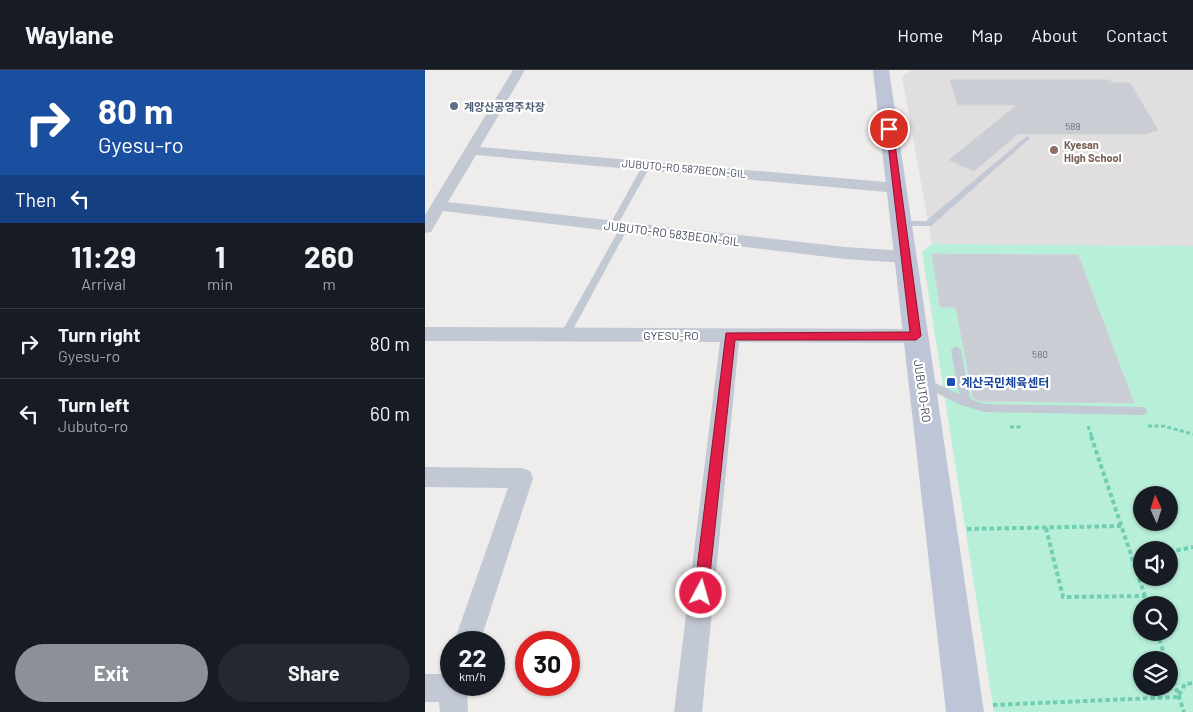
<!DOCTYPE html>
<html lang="en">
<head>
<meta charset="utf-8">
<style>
  :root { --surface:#171b24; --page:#242831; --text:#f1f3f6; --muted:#9ea1a6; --line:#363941; --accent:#8c9099 }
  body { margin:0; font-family:Barlow,"Noto Sans KR",sans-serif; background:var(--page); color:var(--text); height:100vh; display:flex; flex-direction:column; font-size:19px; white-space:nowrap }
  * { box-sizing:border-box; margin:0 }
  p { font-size:16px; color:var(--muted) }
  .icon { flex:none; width:28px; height:28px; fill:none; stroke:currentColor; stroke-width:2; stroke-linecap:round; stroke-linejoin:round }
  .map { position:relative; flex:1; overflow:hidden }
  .drawer { display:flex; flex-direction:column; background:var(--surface); width:425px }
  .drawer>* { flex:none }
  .guide { background:#1a4fa0; color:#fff; overflow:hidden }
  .needle { width:32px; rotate:357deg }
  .controls { position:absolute; left:708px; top:416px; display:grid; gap:10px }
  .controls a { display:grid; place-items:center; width:45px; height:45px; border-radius:50%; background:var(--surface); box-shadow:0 1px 4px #0004; font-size:25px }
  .speed { position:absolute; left:15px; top:561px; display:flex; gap:10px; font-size:25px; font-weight:700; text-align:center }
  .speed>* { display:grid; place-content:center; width:65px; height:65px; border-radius:50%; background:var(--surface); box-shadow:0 1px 4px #0004; line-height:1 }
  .speed small { font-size:12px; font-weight:400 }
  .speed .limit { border:8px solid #d22; background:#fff; color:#111 }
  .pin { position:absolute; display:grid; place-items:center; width:42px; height:42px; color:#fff; margin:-21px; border:2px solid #fff; border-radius:50%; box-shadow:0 1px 5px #0007 }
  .me { position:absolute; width:55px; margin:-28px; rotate:6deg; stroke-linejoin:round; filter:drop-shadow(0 0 4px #0008) }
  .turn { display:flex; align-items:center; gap:18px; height:105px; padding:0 15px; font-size:22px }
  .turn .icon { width:65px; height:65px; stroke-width:2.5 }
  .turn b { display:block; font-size:35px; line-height:42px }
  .then { display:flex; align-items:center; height:48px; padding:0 15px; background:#0003; gap:10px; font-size:19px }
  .eta { display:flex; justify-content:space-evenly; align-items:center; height:85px; text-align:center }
  .eta b { font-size:30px; font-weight:700; line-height:35px }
  .action { display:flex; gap:10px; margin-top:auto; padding:10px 15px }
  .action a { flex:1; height:58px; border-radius:30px; background:var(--accent); color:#fff; font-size:20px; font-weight:700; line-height:58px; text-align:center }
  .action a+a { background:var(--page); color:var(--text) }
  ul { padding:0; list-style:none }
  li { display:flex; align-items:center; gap:15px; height:70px; padding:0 15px; border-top:1px solid var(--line) }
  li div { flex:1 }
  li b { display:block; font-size:19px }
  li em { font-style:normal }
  header { display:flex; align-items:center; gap:30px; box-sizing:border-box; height:70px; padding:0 25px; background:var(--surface); border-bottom:1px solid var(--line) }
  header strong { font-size:24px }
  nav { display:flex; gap:28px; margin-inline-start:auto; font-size:18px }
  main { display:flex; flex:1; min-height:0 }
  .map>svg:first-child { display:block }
</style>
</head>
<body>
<header>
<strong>Waylane</strong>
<nav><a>Home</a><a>Map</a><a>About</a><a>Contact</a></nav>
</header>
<main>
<section class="drawer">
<div class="guide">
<div class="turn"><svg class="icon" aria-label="right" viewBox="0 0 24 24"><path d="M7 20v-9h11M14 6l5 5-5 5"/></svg><div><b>80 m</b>Gyesu-ro</div></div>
<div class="then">Then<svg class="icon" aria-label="left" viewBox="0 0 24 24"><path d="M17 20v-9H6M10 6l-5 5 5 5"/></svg></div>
</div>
<div class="eta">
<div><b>11:29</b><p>Arrival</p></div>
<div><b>1</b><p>min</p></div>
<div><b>260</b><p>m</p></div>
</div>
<ul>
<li><svg class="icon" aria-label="right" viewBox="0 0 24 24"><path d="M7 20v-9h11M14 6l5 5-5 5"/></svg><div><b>Turn right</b><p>Gyesu-ro</p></div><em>80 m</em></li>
<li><svg class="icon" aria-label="left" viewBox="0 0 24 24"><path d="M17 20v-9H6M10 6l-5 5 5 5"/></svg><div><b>Turn left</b><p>Jubuto-ro</p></div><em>60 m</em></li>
</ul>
<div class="action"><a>Exit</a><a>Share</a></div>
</section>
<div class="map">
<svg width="768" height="642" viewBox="0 0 768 642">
  <rect width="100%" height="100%" fill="#efedec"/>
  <path fill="#e0dede" d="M487,0H768V176L507,174L477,6Z"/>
  <path fill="#b8efd9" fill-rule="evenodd" d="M507,174L768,176V642H569L497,182ZM716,425H744V452H716ZM716,480H744V508H716ZM716,535H744V562H716ZM716,590H744V618H716Z"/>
  <path fill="#cbcdd5" stroke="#d0d1d8" d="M525,10H685L687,13H705L733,60L721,64H593L549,101L524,90L592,35H533Z
    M507,184L653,185L709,333L556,331L548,328L531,237H515Z"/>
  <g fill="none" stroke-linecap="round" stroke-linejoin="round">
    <path stroke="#70ceb2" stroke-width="3" stroke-dasharray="4 2.5" stroke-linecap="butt" d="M663,356L667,367
      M723,356H738L768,364
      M585,357H597"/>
    <path stroke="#70ceb2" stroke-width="4" stroke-dasharray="4.5 3" stroke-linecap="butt" d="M666,366L723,535
      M621,458L638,527L720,526
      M542,459L696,456
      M744,482L768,477
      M709,493L716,491
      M732,562L741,590
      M744,597L759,642
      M568,635L753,627L760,614L768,613"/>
    <path fill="#c2c8d4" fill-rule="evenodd" d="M602,66L605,68L604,69L506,156H473V152L476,151H501Z
      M219,93L226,95L192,156L188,159L185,158L184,156Z
      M199,155L203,158L145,265L140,268L137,267L135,265L195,158Z
      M531,276L536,280L545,329L559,334L717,337L721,338L722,341L721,344L717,345L559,342L536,335L497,316L496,313L497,310L501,309L534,324L526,280Z"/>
    <path fill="#c2c8d4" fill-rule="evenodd" d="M88,0H100L55,77L472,113L480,118L472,123L51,85L23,132L420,177L481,181L487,183L489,187L487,191L481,193L420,189L18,141L6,162L0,163V145Z
      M0,257L491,259L498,261L500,266L498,271L491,273L314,272L277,642H249L295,272L0,271Z
      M0,397L97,398L105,401L108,408L55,572H29L83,418L0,417Z
      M26,602V615H42L43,642H15L14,632H0V604H21Z"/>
    <path fill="#bec5d6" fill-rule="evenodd" d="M448,0H464L559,642H521Z"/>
  </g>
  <path fill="#e11d48" stroke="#92132f" d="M461,57L468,59L496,266L491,270H310L283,523L281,528L276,530L271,528L269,523L301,263L485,262Z"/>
  <circle fill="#5c6f8a" stroke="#fff" stroke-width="2" cx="29" cy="36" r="5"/>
  <circle fill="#8d6e63" stroke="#fff" stroke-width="2" cx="629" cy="80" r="5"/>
  <rect fill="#1a4fb4" stroke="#fff" stroke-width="2" x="521" y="307" width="10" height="10" rx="2.5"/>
  <g text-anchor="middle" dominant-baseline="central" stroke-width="4.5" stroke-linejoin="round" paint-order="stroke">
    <g font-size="10" fill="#666c79">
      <text x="648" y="56">588</text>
      <text x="615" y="284">580</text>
    </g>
    <g font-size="11" font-weight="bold" fill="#4e5e75" stroke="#fff" text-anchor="start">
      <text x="39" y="36">계양산공영주차장</text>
    </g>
    <g font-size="11" font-weight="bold" fill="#785e54" stroke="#fff" text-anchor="start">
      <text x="639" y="74">Kyesan<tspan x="639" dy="13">High School</tspan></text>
    </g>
    <g font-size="11" fill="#444b5a" stroke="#fff">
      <text transform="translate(259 98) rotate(5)">JUBUTO-RO 587BEON-GIL</text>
    </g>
    <g font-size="12" fill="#444b5a" stroke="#fff">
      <text transform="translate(247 163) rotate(7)">JUBUTO-RO 583BEON-GIL</text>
      <text x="246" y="265">GYESU-RO</text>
      <text transform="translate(498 321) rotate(82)">JUBUTO-RO</text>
    </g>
    <g font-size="12" font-weight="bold" fill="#164399" stroke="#fff" text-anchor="start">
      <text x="536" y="312">계산국민체육센터</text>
    </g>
  </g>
</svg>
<div class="controls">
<a><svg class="needle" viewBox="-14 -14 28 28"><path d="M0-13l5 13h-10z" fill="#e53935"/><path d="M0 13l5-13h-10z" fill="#9ea1a6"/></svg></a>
<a><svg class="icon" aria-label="sound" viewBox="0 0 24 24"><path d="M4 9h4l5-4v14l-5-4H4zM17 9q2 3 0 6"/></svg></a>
<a><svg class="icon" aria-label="search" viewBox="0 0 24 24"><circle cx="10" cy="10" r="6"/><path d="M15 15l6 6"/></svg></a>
<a><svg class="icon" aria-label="layers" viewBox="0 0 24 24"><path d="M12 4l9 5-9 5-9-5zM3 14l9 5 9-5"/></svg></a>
</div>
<div class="speed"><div>22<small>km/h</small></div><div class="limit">30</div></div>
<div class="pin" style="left:464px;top:59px;background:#d93025"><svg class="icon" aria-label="arrive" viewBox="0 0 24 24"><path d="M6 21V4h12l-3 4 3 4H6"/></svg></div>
<svg class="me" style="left:276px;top:523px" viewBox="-20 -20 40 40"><circle r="17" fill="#e11d48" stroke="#fff" stroke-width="3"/><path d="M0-11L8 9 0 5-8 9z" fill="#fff"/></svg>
</div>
</main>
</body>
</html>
